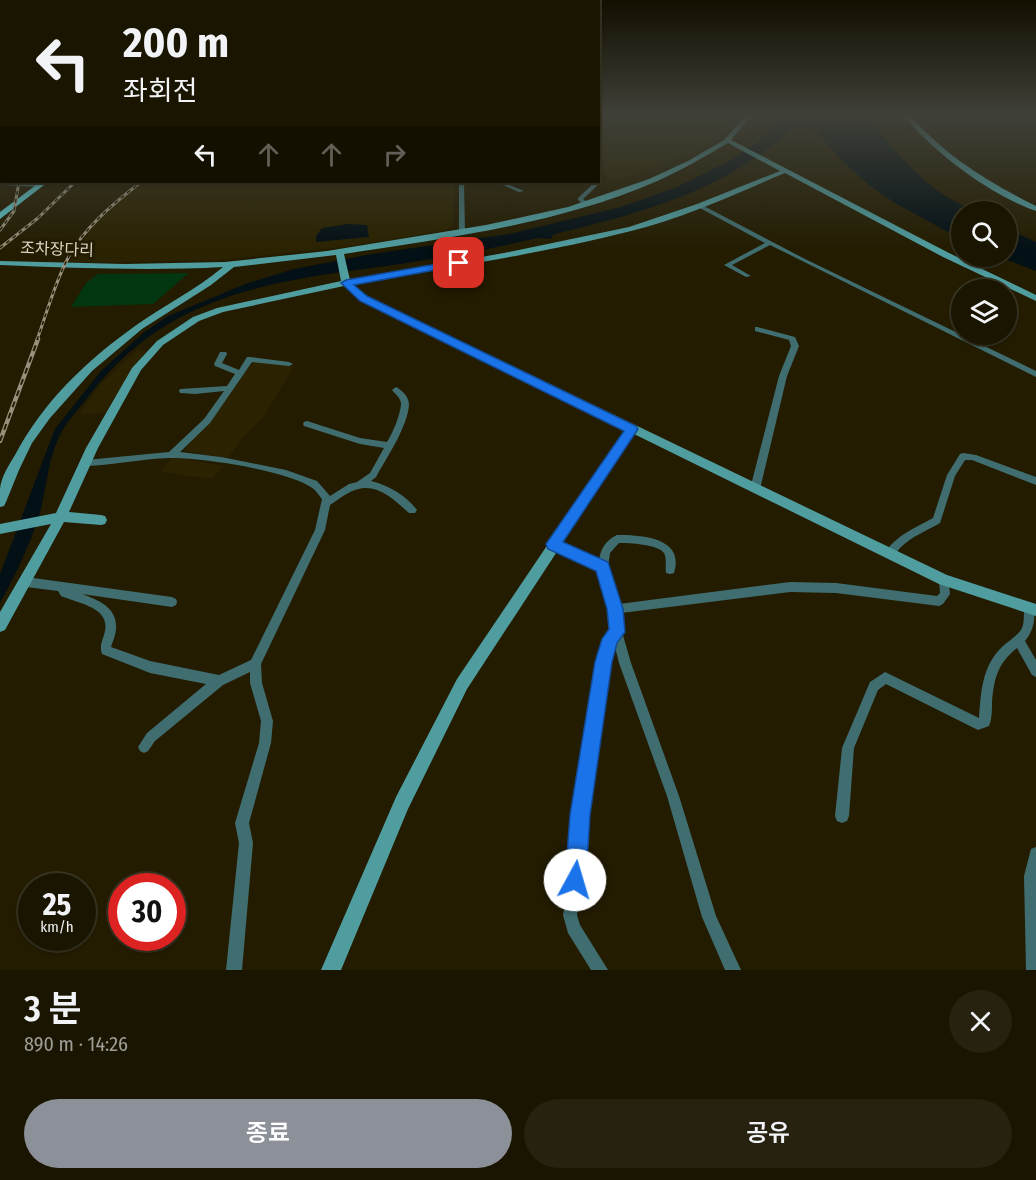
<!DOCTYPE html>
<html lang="ko">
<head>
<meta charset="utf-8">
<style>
  :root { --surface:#1a1501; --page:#272210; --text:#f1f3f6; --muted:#9f9f99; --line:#383423; --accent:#8c9099 }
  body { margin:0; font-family:"Fira Sans Condensed","Noto Sans KR",sans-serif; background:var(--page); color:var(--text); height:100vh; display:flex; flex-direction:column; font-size:22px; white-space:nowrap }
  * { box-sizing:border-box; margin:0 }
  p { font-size:20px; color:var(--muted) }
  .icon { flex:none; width:33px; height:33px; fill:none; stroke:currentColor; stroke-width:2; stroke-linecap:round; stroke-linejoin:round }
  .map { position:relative; height:970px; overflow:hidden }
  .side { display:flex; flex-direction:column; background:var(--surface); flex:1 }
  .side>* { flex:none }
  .top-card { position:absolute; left:0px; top:0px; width:600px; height:183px; box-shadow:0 2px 4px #0004,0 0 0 2px var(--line); background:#1a1501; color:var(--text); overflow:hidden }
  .buttons { position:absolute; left:951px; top:201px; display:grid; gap:12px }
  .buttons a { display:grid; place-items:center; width:66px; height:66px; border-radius:50%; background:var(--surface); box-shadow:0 2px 4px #0004,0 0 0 2px var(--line); font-size:30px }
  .speed { position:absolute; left:18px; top:873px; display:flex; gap:12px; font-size:30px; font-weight:700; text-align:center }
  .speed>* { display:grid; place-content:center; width:78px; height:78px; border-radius:50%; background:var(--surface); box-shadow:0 2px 4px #0004,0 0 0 2px var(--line); line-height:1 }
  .speed small { font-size:15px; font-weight:400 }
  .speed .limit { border:9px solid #d22; background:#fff; color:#111 }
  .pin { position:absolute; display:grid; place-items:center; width:51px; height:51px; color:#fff; margin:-26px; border-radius:12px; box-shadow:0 3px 9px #0006 }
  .me { position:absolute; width:66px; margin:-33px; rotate:6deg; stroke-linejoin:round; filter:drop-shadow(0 0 4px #0008) }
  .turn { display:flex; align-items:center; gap:21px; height:126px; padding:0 24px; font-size:27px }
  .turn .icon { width:78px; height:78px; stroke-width:2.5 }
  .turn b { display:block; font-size:42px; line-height:51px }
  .lanes { display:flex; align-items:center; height:57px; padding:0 24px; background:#0003; justify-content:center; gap:30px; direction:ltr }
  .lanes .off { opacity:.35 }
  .round { display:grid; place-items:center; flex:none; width:63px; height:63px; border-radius:32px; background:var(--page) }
  .summary { display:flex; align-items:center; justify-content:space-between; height:102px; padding:0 24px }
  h1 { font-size:36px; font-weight:600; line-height:45px }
  .action { display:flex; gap:12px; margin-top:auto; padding:12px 24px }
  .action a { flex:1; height:69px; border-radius:36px; background:var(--accent); color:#fff; font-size:24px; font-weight:600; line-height:69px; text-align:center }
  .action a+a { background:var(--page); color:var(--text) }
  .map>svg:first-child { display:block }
</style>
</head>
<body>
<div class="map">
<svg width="1036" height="970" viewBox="0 0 1036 970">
  <rect width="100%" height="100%" fill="#231c01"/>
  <path fill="#2a2200" d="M599,114H739L719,138L699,151L656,168L614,181L599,172Z
    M143,182H454L453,224L451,227L441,231L344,247L217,260L68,263L93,226L119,200Z
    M138,349L147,351L135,364L105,413L79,414L102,383Z
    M254,361L294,366L264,416L243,437L228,458L184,451Z
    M172,457L223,466L212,479L161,472Z"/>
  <path fill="#023610" d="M189,273L153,304L71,307L86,283L98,274Z"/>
  <path fill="#031015" d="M786,114H869C881,138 916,175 938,191C949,199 962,205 974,211L962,212L961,239L895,203L869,185L840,159L816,130L809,127L792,128C726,191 641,213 555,234L552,236V239L538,238C477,252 413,263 350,271C246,285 159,306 91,393C81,407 66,421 59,437C47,462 47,489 39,516C30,545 15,576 0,603V574L55,429L101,371L142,334L168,316L248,283L294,269L372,254L509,234L621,207L677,187L731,160L758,142Z
    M348,224L367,225L369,237L316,242V236L322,228Z
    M1007,229L1036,242V271L1000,257L1006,256Z"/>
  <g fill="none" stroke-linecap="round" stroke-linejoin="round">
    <path stroke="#031015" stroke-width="1.5" d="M874,125L926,130"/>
    <path fill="#406e70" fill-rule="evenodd" d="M0,132H2V134H0Z
      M600,181V183L583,199L587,202V204H583L578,200V198L595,182Z
      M4,182L40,183L43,185L40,187L2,185L1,184Z
      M459,182H464L465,232L462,234L459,232Z
      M496,182H502L524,191L519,192Z
      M698,205H702L805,259L1036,371V377L770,245L732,265L751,276L746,277L724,265L765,243L698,207Z
      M755,327H757L795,337L799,346L787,376L760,489L758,492H752L750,489L779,376L791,346L789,340L755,331Z
      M220,352H226L227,354L222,363L239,370L247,357H250L289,362L293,364L289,366L252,362L210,423L180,452L221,457L286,470L317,481L330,496L349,484L357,482L370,473L384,448L360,444L304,426L303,424L304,422L307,421L360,438L387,442C393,433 401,413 401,403C400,397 395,394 392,390L396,387C403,391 409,397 409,405C407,428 387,457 376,477L371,481C388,485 407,496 417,510L415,513H409C393,499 377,482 355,490C346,493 338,500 330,505L325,530L261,664L262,683L273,721L271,743L249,823L253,843L242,970H226L239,843L235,823L259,743L261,721L250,683V672L223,685L155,741L148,751L144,753L140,751L138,747L147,733L206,684L150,673L102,654C99,645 103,640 105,631C110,607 77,603 61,596L58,591L26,587L22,585L21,582L22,579L26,577L172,597L176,599L177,602L176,605L172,607L82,594C98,600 117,607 116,628C116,634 113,641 111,647L150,661L219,675L251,660L315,530L322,499C318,494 315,489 309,486C283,470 200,457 169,458C141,459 114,465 86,466L82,463L86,460L169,452L204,419L224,391L195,394L180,393L179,391L180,389L227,386L235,374L215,366L214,364Z
      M963,453L976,455L1036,477V485L972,460H965L955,476L940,523C928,530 911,537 901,547C895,553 894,558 886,557L884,554C895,536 915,528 933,518L947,475L960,454Z
      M617,535C641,535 685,537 674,573L670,574L666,573C665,567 667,558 664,553C658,544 629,543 619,543L610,553L608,567L619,604L790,582L836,583L937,596L940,593L939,580L940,577L944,575L948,577L950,594L943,604L939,606L836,593L790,592L621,613L622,632L631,663L679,796L716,916L741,970H725L702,917L667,796L619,663L614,643L609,662L587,815L585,863L577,915L580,925L608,970H591L568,933L563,915L571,863L573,815L597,662L606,635L611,630L610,609L599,571L589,568L551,547L549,544L551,541L554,540L557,541L599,562C600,549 605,541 617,535Z
      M1029,603L1033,605C1036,618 1034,630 1025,641L1036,660V677L1032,675L1017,648C998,663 994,678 992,702C992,710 992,719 989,726L978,730L886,684L878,690L854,748L849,816L847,821L842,823L837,821L835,816L842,748L870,682L885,672L979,718C981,692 982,666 1002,647C1008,641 1018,636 1022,628C1025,621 1023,612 1025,605Z
      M1036,847V970H1026L1024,876L1031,849Z"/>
    <path fill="#509da0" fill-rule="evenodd" d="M747,114H753L731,140L949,253L1036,295V301L943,257L785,173C735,194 684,218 631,231C540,254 446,268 353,284L367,296L947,575L1036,604V616L939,584L634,434L467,689L408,809L341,970H321L396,797L457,679L625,430L361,300L344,286L223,312L199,321L163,345L141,370L98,448L69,512L101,515L105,516L107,520L105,524L101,525L64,522L5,630L0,632V612L51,524L0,534V524L56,513L86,448L132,368L157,341L193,317L217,308L341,281L336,255L234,267L211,285L142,329L92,371L50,418L32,443L19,470L6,502L4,506L0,507C0,501 0,495 0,489C1,477 9,465 15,455C43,402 86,361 135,326C164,305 196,290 223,267C149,271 75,268 0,265V261L125,264L225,262L327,251L486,225L568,207L649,179L688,161L724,140ZM728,143L780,171L697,204L629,227L504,253L350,280L344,254C447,238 558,224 655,182C680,171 704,157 728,143Z
      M902,114H909C944,155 988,182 1036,206V211C990,195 933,152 902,114Z"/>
    <path fill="#5ac1c6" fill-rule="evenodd" d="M40,182H48L0,219V212Z"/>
    <defs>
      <path id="rail-far1" d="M0,230L14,211L19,182
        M0,248L38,218L75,182
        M37,340C46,315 54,286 66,262C82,229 113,204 141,182"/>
      <path id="rail" d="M0,441L38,339"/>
    </defs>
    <use href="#rail-far1" stroke="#96907c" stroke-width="3"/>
    <use href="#rail" stroke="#96907c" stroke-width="4.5"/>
    <use href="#rail-far1" stroke="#231c01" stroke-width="1.5" stroke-dasharray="4" stroke-linecap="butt"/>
    <use href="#rail" stroke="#231c01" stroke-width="2" stroke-dasharray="6" stroke-linecap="butt"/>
  </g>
  <linearGradient id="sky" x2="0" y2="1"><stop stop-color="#130f01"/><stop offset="0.46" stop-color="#3f4038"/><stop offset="1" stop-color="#3f4038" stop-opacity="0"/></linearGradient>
  <rect width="1036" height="250" fill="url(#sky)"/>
  <path fill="#1a73e8" stroke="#114b97" stroke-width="1.5" d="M459,260L463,263L462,265L354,285L367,296L636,426L638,429L563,542L608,562L623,609L625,632L617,643L612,662L590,815L586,880L583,888L575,891L568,888L565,880L570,815L595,662L602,639L609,629L607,609L596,571L548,549L546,544L624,431L360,301L341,283L346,280Z"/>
  <g text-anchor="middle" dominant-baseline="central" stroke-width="6" stroke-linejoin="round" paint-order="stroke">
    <g font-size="16" fill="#dbd7c7" stroke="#231c01">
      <text transform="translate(57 249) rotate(2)">조차장다리</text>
    </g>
  </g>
</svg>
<div class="buttons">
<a><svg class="icon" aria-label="search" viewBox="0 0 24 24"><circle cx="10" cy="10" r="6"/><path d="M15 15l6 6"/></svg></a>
<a><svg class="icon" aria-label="layers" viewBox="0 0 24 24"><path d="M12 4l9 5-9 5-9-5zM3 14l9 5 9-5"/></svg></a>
</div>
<div class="speed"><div>25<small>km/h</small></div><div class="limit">30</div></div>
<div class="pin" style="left:459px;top:263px;background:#d93025"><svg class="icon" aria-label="arrive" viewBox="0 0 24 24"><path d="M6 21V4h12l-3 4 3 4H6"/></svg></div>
<svg class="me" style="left:575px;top:880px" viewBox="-20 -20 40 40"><circle r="19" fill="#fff"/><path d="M0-13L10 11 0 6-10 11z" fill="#1a73e8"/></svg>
<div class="top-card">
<div class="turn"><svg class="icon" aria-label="left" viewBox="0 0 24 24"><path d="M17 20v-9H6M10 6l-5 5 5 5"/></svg><div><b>200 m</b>좌회전</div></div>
<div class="lanes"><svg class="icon" aria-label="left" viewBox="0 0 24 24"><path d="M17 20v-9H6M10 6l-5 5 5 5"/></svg><svg class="icon off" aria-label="ahead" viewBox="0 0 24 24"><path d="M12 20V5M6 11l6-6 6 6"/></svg><svg class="icon off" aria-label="ahead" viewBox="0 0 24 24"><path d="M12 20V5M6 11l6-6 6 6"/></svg><svg class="icon off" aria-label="right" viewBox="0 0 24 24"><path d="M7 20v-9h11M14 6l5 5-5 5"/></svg></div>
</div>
</div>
<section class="side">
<div class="summary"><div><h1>3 분</h1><p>890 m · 14:26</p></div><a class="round"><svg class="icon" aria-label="close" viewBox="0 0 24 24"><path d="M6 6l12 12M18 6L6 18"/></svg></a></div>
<div class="action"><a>종료</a><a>공유</a></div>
</section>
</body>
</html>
